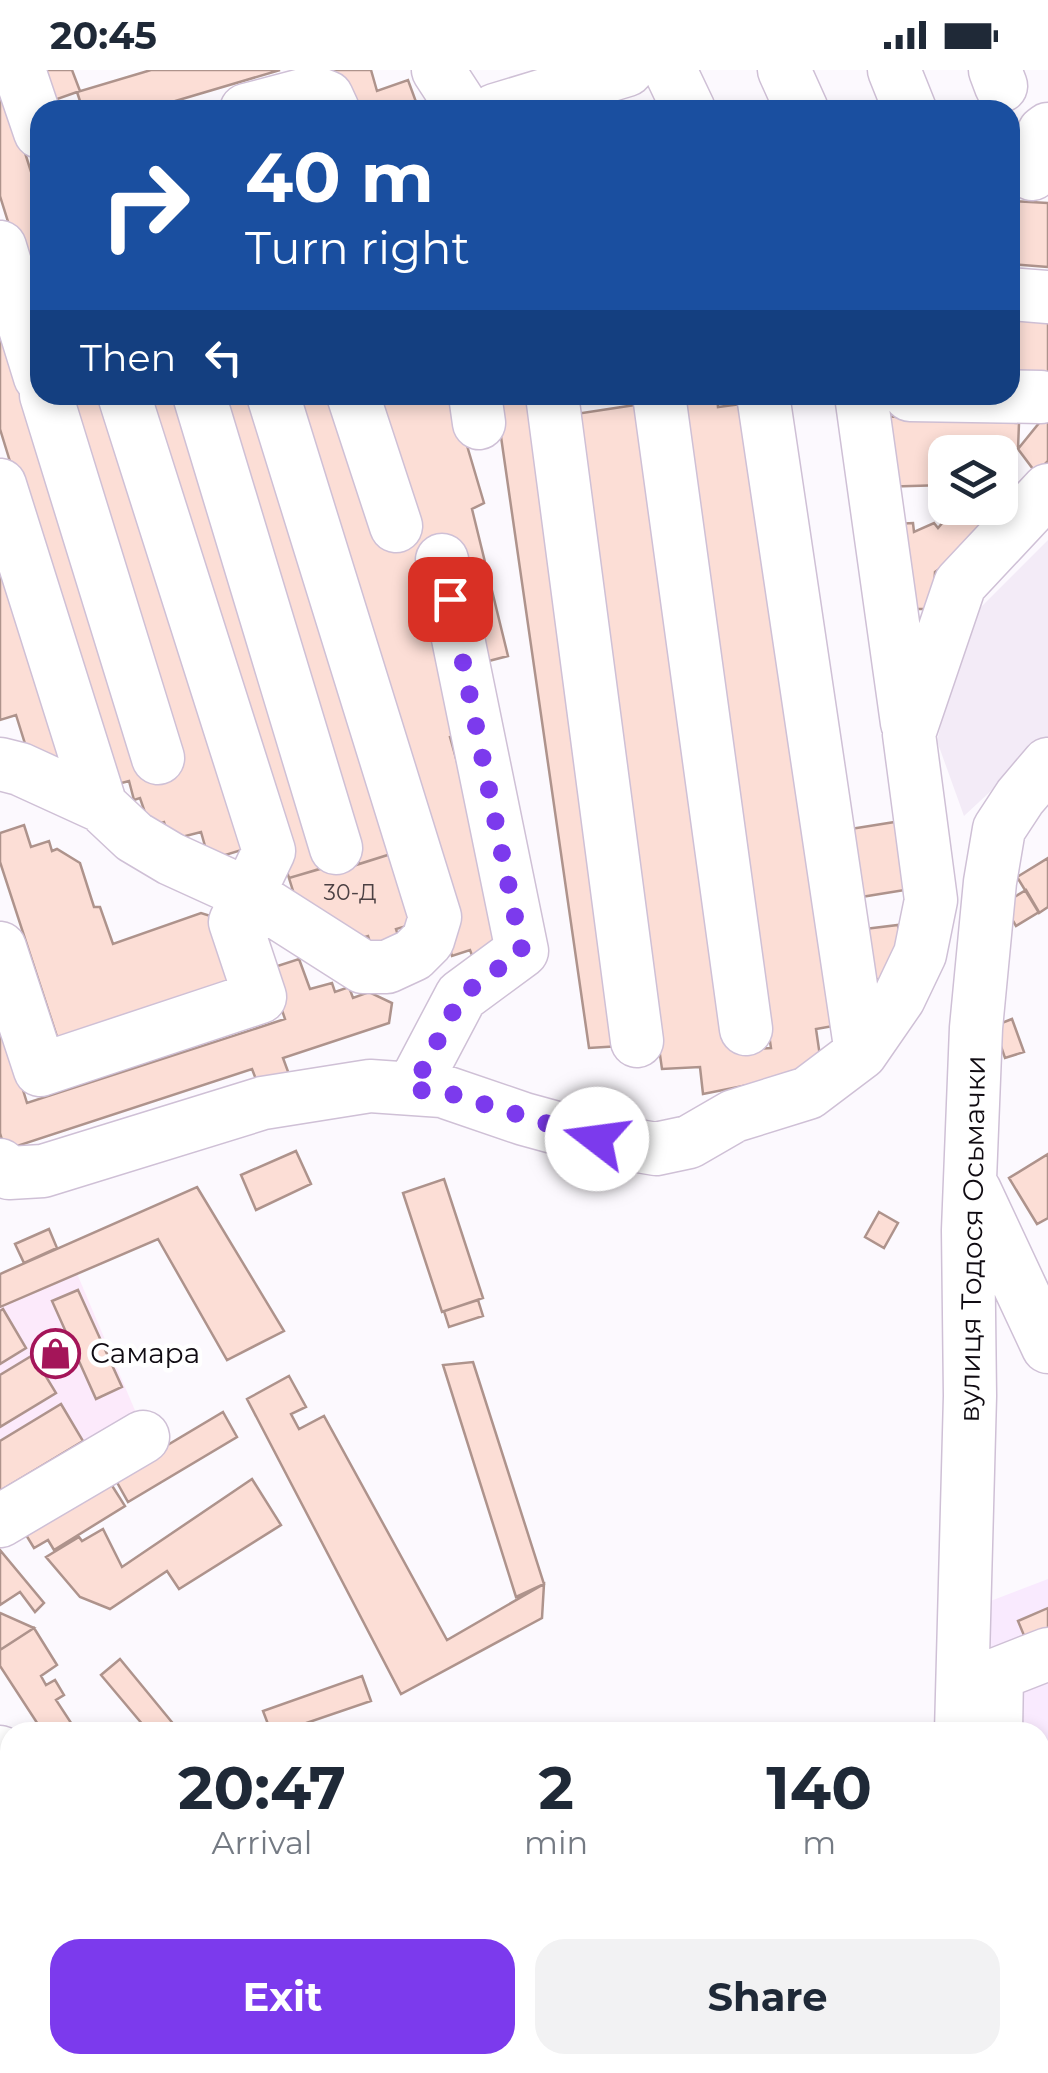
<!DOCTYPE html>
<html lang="en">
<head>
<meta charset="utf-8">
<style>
  :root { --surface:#fff; --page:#f2f2f3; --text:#1f2937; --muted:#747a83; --accent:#7c3aed }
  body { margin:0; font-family:Montserrat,sans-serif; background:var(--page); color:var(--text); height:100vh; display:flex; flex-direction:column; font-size:38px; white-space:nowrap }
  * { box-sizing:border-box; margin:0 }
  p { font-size:32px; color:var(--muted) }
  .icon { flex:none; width:55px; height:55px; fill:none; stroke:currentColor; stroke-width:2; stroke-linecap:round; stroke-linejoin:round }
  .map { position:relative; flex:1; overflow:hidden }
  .sheet { position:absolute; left:0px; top:1652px; width:1050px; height:352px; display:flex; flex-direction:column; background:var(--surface); border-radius:30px 30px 0 0; box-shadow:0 5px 15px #0003 }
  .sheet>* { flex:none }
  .hud { position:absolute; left:30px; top:30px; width:990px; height:305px; border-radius:30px; box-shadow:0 5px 15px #0003; background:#1a4fa0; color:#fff; overflow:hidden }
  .fabs { position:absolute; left:928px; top:365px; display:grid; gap:20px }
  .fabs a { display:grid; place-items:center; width:90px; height:90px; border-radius:20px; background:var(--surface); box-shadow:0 5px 15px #0003; font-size:50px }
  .pin { position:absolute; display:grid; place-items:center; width:85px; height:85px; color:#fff; margin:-42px; border-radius:20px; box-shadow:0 5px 15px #0006 }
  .me { position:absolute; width:110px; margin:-55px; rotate:285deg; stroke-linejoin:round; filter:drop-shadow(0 0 8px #0008) }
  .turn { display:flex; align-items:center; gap:35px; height:210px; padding:0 50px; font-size:45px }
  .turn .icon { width:130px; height:130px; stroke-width:2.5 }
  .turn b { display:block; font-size:70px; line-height:85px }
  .then { display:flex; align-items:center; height:95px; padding:0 50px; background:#0003; gap:20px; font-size:38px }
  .eta { display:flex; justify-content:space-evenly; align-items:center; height:170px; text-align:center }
  .eta b { font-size:60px; font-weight:700; line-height:70px }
  .primary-button { display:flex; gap:20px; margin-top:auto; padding:20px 50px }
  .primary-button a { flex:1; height:115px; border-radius:30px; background:var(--accent); color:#fff; font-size:40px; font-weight:700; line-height:115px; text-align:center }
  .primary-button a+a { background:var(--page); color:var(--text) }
  .status { display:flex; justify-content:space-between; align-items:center; height:70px; padding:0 50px; background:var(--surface); direction:ltr }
  .status svg { height:28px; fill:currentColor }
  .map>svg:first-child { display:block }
</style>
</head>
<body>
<div class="status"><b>20:45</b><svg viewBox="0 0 49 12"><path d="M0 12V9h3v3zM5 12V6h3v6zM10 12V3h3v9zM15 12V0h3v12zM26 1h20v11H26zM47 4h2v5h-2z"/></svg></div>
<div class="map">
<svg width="1048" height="2003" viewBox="0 0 1048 2003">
  <rect width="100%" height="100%" fill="#fcf9fe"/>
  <path fill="#fceafb" d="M67,1180L142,1357L0,1440V1210Z"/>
  <path fill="#f3ebf7" d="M1048,470V668L964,746L937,671L965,553Z"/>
  <path fill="#f9eafe" d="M1048,1509V1945L1040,1944V1662H975L980,1535Z"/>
  <path fill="#fcded6" stroke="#ae938c" stroke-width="2.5" d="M35,0H72L80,21L46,33Z
    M151,0H280L145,40H83L77,22Z
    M334,0H371L377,21L408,10L419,40H348Z
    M0,4L40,130V254L0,126Z
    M1010,131L1048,133V197L1010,194Z
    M0,228L62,325H102L245,779L209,790L201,762L170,770L164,752L150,757L140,728L134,730L129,711L110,716L0,359Z
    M1010,246L1048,247V323L1010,320Z
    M140,325H176L324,798L289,808Z
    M214,325H254L394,783L359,794Z
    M295,325H452L484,433L472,439L508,586L477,594L473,659L450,667L509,876L473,888L470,880L452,886Z
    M495,325H530L621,976L589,978Z
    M674,325H717L718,337L741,334L839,955L816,959L822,1000L703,1024L700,997L662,999L569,345L635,335L733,980L771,978Z
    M1048,342V391L1036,403L1018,379Z
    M879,346L1019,353L1018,379L945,382V415L878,417Z
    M955,438H998L963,483L935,502L933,539H895V454L913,453L914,462L934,453L938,458Z
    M0,467L67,685L32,696L16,645L0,650Z
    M901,751L911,819L855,828L844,760Z
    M24,755L31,777L49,771L52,781L57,779L80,793L94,837H100L113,874L201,843L217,848L239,914L59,973L0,792V763Z
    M394,783L417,853L396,859L400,872L373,881L368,866L342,874L299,840L289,808L342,792L344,799Z
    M1048,788V837L1039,843L1017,807Z
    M1026,820L1039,842L1016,856L1003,834Z
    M898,855L902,890L891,908L862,911L856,860Z
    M299,889L310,919L332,913L335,922L349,917L353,928L369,922L392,933L389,953L283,988L290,1007L259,1017L252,999L5,1080L0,1063V945L27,1033L285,949L268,899Z
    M1012,949L1024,982L1005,988L994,956Z
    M296,1081L311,1114L256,1140L241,1105Z
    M1048,1084V1148L1037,1154L1009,1108Z
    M444,1109L483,1228L442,1242L403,1123Z
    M197,1117L284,1261L227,1290L158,1169L0,1237V1204Z
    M879,1142L898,1153L884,1178L865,1167Z
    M49,1159L57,1178L24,1193L15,1174Z
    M78,1220L122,1317L96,1329L52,1231Z
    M478,1230L483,1246L449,1257L444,1241Z
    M3,1239L26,1278L0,1294V1241Z
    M33,1285L56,1323L0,1357V1305Z
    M473,1292L544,1514L516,1527L443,1295Z
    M289,1306L306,1337L291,1344L299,1359L324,1346L447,1570L544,1514L542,1548L401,1624L247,1329Z
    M61,1334L83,1371L0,1421V1371Z
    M223,1342L237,1367L128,1432L114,1407Z
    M252,1409L281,1455L179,1519L167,1501L110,1539L80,1527L46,1487L79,1467L82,1471L103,1459L122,1497Z
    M111,1414L125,1436L54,1480L48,1470L34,1478L23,1460Z
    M0,1480L44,1533L35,1542L20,1522L0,1535Z
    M1048,1538V1573L1030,1580L1018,1551Z
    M0,1543L34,1558L0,1580Z
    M34,1558L57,1595L41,1606L46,1615L55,1610L64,1625L56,1630L77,1662H43L0,1596V1580Z
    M120,1589L180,1662H149L101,1605Z
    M362,1606L371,1631L280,1662H271L263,1641Z
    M10,1917V1995H61L66,2003H0V1923Z
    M356,1995H435L440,2003H361Z"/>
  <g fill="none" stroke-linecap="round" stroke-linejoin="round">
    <defs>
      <path id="minor" d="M19,0L40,62
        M438,0L464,40
        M670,0L689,40
        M784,0L802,40
        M894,0L910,40
        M995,0L1001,16
        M246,40L314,22L327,27L333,40
        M495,40L627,0
        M1032,104L1044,62L1048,59
        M0,177L40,307
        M1010,224L1048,227
        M46,325L158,688
        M199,325L336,778
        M353,325L396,456
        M475,325L479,353
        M552,325L637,971
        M659,325L746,959
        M763,325L861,983
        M861,325L907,653
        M910,325L1041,327
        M0,415L101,736
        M0,694L20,699L101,736L134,767L171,789L250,825L363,897H387L413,885L428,870L435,847L273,325
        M0,878L40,1000L260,927L235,852L269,781L124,325
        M412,1019L461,926L522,881L442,490
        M0,1095L9,1103L43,1101L263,1033L370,1016L442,1021L524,1049L597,1069L656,1079L689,1072L734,1046L808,1023L861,983L899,928L920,884L931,830L909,664L960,514L1048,420
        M975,1121L1048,1277
        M0,1451L143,1367
        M961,1662L970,1326L968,1160L976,958L990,812L999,759L1020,727L1048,694
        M996,1662L997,1604L1048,1584
        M0,1682L10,1698
        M479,1995L484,2003
        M958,1995V2003
        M998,1995L999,2003
        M217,2003L230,1995"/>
    </defs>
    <use href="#minor" stroke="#cfc0d6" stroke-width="55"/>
    <path stroke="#7b777d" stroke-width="6" stroke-dasharray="2.5 8" stroke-linecap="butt" d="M0,1844L10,1854
      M1040,1850L1048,1847
      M102,1995L107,2003
      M163,2003L172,1995"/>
    <use href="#minor" stroke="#fff" stroke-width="52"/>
  </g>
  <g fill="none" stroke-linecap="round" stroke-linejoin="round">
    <path stroke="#7c3aed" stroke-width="18" stroke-dasharray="0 32.4" d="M450,529L522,881L461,926L412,1020L442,1021L597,1069"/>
  </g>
  <defs>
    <symbol id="shop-ring" viewBox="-11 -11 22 22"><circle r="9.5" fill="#fff" stroke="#a41559" stroke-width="1.5"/><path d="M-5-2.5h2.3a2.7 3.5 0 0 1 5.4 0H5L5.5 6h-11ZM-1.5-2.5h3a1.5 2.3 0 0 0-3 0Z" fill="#a41559"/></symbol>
  </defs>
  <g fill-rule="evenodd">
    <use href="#shop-ring" x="28" y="1256" width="55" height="55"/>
  </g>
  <g text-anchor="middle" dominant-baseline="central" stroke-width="9" stroke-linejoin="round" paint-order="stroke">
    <g font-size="22" fill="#4b4043">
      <text x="350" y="822">30-Д</text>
    </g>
    <g font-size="28" fill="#100b12" stroke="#fff">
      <text transform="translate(972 1169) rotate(-89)">вулиця Тодося Осьмачки</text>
    </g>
    <g font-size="28" fill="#100b12" stroke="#fff" text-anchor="start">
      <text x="90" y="1283">Самара</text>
    </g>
  </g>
</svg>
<div class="fabs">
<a><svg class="icon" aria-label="layers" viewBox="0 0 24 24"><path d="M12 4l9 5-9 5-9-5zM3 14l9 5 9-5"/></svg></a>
</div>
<div class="pin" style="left:450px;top:529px;background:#d93025"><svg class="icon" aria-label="arrive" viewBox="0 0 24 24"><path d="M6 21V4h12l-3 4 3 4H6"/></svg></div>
<svg class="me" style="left:597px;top:1069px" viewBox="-20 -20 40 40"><circle r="19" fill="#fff"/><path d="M0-13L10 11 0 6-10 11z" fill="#7c3aed"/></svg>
<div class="hud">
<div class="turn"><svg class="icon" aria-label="right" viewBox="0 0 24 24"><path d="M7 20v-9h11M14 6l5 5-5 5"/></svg><div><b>40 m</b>Turn right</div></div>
<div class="then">Then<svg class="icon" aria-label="left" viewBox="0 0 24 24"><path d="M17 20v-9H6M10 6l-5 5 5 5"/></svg></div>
</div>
<section class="sheet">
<div class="eta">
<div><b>20:47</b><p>Arrival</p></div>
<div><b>2</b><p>min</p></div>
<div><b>140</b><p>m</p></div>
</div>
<div class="primary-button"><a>Exit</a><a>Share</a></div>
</section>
</div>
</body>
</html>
